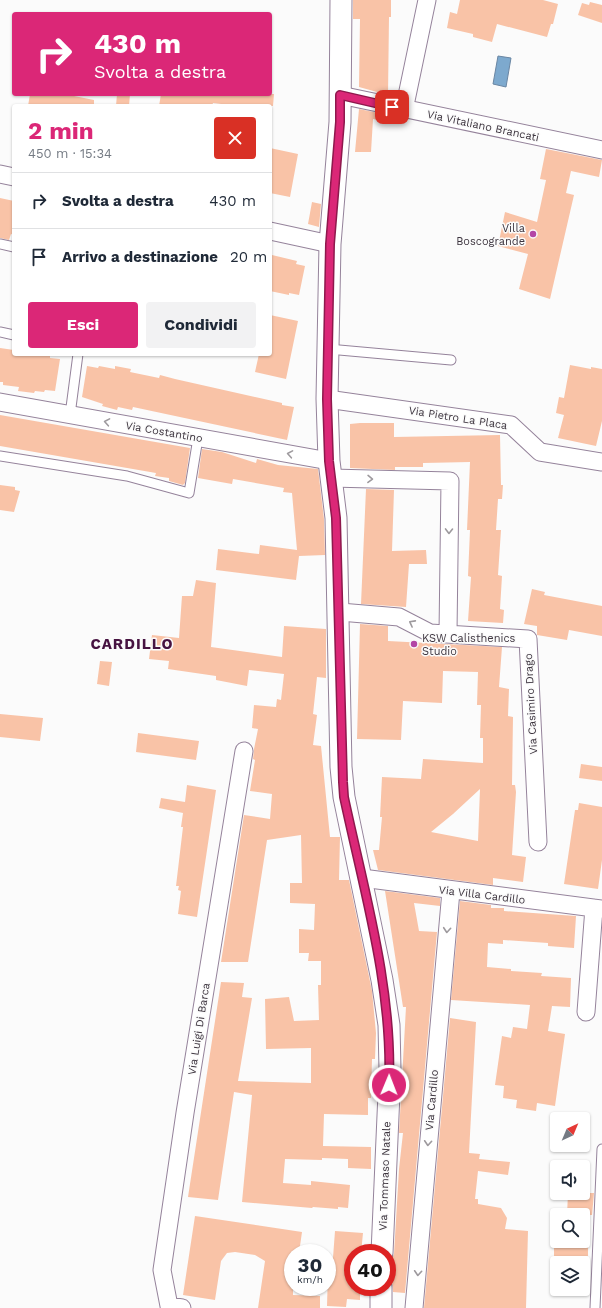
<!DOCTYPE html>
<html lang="it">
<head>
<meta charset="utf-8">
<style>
  :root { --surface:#fff; --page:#f2f2f3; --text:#1f2937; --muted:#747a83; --line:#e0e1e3; --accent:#db2777 }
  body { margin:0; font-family:"Work Sans",sans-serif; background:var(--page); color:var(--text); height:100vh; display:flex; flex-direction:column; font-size:15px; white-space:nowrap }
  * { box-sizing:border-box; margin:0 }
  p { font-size:13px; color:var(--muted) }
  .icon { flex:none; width:22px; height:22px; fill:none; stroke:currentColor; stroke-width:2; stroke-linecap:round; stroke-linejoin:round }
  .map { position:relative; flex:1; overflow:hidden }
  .details { position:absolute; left:12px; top:104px; width:260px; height:252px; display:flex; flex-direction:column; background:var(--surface); border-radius:4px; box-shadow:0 1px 3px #0004 }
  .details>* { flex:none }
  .hud { position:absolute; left:12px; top:12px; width:260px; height:84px; border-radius:4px; box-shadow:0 1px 3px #0004; background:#db2777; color:#fff; overflow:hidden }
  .needle { width:26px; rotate:44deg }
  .buttons { position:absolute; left:550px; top:1112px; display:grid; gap:8px }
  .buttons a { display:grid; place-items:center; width:40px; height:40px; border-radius:4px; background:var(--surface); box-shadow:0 1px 3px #0004; font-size:20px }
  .speed { position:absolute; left:284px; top:1244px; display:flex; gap:8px; font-size:20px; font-weight:700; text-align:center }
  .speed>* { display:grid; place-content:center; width:52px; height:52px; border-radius:50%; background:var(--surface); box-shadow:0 1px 3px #0004; line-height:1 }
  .speed small { font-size:10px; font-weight:400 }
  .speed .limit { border:6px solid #d22; background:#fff; color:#111 }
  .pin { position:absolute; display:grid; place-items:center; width:34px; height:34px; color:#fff; margin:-17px; border-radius:8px; box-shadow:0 2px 6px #0006 }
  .me { position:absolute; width:44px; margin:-22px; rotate:1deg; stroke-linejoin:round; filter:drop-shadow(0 0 3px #0008) }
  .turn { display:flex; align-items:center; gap:14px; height:84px; padding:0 16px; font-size:18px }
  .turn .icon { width:52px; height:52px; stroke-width:2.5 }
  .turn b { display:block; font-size:28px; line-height:34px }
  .round { display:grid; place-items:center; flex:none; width:42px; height:42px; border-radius:4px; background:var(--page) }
  .head { display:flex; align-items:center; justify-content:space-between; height:68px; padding:0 16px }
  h1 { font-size:24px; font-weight:700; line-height:30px; color:var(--accent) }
  .button { display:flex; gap:8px; margin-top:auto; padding:8px 16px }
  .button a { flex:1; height:46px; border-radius:4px; background:var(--accent); color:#fff; font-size:16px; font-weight:700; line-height:46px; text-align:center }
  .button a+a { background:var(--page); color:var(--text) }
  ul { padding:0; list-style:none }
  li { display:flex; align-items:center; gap:12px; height:56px; padding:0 16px; border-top:1px solid var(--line) }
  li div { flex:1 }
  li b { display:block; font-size:15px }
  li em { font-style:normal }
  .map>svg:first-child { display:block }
</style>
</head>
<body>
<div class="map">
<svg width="602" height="1308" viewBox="0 0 602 1308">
  <rect width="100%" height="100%" fill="#fbfbfb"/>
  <path fill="#7da9ce" stroke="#6a86a3" d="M498,56L511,58L506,87L493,84Z"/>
  <path fill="#f9c3a7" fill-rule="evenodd" d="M353,0H391V17H389L388,95L359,87L360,19H353Z
    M460,0H543L558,4L553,24H551L547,37L497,24L492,42L473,37V34L447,28L450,12L457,14Z
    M590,2L602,5V23L578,15L582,3L589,5Z
    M30,94H64L94,100V106H28Z
    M117,94H130L129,106H116Z
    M161,94H274L273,106H238L213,103L212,106H159Z
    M359,109L388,115V122L373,119L371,152H355Z
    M270,148L298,154L290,197L270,193Z
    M546,149L602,160L599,177L571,171L566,193L574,195L550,299L519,289L528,254L498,246L505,212L537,222L546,180L540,179Z
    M0,198L14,201V235L11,234L9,240L0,238Z
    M312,202L321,204L319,227L308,224Z
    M272,255L297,261L296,264L305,266L299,295L289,293V295L270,291Z
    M270,315L298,321L286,379L255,372L259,354H270Z
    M0,348L14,350V354H43L50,355V358L60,359L55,391L45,390L44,392L35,391L34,393L18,391L19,387L3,385V382H0Z
    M570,365L591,369V367L602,369V421L596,446L558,438L564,415L556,413L559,397L564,398Z
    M87,366L98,368L99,366L115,369V366L131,369L130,372L159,378L160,375L175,379L282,403V405L294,407L287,440L133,407L132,410L118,407L117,410L102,406L103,404L82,397Z
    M0,415L190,448L185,483L183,485L169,481V478L155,476L156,473L0,446Z
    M360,423H394V437L500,435L501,485H503L502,499H498L496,530H501L498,575L502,576L500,609L504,610L503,623L468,621L471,577L468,576L470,530H467L470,462L423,463V467H395V470L350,468V424Z
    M202,449L222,452L256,463L257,459L278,465L318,469L324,519L325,555L299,556L296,580L216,570L218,549L259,554L260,545L297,550L292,493L283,492L284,488L233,479L232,484L198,478Z
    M0,485L15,487V490L20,491L14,512L0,510Z
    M366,489L394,490L392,551L426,550L427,564H409L406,607L361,604Z
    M196,580L216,583L211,647L282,657L284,626L326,629V678L317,677L313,714L317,715L313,745L321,746L330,837H340L339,880H349L372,991L376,1033L375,1059H372L371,1098H368V1115L324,1114L323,1146L371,1147V1169L348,1168V1159L322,1158V1160L285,1159L283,1183L311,1185V1181L350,1185L348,1208L338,1207V1209L313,1207L312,1208L242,1202L252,1095L234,1092L218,1200L188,1197L221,982L244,983L242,997L252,998L238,1081L311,1083V1048L266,1049L265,999L289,997L294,1021L319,1020L318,985H321V961H308L309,953H299V929L314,930L315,904L290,903V883H302L301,835L267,840L248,962H221L244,815L270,819L272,794L250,791L255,760L253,759L254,749L258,729L252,728L254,705L276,707L277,699L281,700L284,674L249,670L247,686L216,680V676L168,669L169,661L149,659L152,635L179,638L182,596H193Z
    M532,589L545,592L544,595L602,606V636L569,630L567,640L537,635V626L524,624Z
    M360,624L388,626V641L502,647L499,687L509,689L508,716L513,717L512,785H515L516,792L512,855L526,857L523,882L493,878V885L378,870L373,850H379L382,817H380L382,777L421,779L423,759L483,763V738H480L481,705H477L478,672L443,671L442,703L403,701L401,740L357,739ZM480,789L478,841L431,832L453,814Z
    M100,661L112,662L109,686L97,684Z
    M0,714L43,718L40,741L0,737Z
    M138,733L199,741L196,760L136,752Z
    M581,764L602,767V781L579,778Z
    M187,785L216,790L197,917L178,914L181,891L178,890L179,886H176L183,827H181L183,813L159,808L161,798L185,802Z
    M579,803L602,807V860L598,889L564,884L575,810H578Z
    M385,891L440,898V906L414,903L419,931L437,932L405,1293L393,1292L392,1281L389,1279L391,1261L394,1254L399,1169L403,1133H399L406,1007H403Z
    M460,901L491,905V908H504V911L576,916L574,948L548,946V943L503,940V944L488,943L487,967L511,969V971L542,973L541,976L571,978L570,1007L552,1006L548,1031L565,1034L555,1106L537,1103L536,1111L516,1108L517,1100L503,1098L504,1086L495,1085L502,1036L511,1038L513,1027L527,1029L530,1005L451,1000Z
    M450,1018L476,1022L469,1153L480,1154L479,1159L510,1162L508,1175L478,1171L475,1199H478V1204L501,1208L507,1218L505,1229L528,1231L526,1308H424Z
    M568,1193H594L592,1215H567Z
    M195,1216L302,1232L299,1253H293V1295L320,1296V1308H258L265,1261L255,1255L235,1252L227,1253L221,1261L215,1300L183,1295Z
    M335,1231L363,1233L361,1253H353V1287H360V1300L347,1299L346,1307L327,1306L328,1271H332Z
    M554,1241H588V1256H585V1263H554Z"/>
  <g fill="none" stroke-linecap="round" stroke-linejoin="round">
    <defs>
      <path id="service" d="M0,244L14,247
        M0,332L14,335
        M328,349L451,360
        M70,415L78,354
        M0,456L127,476L189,493L198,438
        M595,1308L602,1149"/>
      <path id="minor" d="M340,95L602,150
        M404,110L427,0
        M0,174L14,177
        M270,231L330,244
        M327,399L511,425L540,452L602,462
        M0,402L329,461
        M331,478L450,481L448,633
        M340,612L399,617L430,633L528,639L538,842
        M362,878L602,909
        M586,1012L594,908
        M182,1308L169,1306L162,1270L185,1113L244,751
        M414,1308L451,891"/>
      <path id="tertiary" d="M341,0L340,122L330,244L327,399L329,461L336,518L341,767L344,797L382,980L389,1025L390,1070L382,1253
        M381,1308V1287"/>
    </defs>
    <use href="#service" stroke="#95839b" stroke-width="11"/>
    <use href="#minor" stroke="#95839b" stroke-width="19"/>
    <use href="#tertiary" stroke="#95839b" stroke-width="23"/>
    <use href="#service" stroke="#fff" stroke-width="9"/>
    <use href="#minor" stroke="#fff" stroke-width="17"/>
    <use href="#tertiary" stroke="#fff" stroke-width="21"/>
  </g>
  <defs><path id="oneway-chevron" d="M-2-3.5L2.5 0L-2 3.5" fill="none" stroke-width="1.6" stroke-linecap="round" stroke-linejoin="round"/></defs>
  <g stroke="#9e9a9e">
    <use href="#oneway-chevron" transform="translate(107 422) rotate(-170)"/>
    <use href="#oneway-chevron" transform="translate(290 454) rotate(-170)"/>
    <use href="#oneway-chevron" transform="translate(370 479) rotate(1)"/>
    <use href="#oneway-chevron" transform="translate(449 531) rotate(91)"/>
    <use href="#oneway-chevron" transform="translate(412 623) rotate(-152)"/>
    <use href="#oneway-chevron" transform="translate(447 930) rotate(95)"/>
    <use href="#oneway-chevron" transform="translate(428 1143) rotate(94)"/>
    <use href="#oneway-chevron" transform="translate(418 1273) rotate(94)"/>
  </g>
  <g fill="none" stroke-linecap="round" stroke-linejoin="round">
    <defs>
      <path id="route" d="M389,1085C393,988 364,891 344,797L343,782L336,518L329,461L327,399L330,244L340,122V95L392,107"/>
    </defs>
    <use href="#route" stroke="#8e194d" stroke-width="10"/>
    <use href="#route" stroke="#db2777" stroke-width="7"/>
  </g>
  <g fill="#b346a6" stroke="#fbfbfb" stroke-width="1.5">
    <circle cx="533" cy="234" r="4"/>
    <circle cx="414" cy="644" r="4"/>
  </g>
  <g text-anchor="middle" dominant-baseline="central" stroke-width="3" stroke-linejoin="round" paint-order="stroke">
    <g font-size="11" fill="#3c343e" stroke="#fbfbfb">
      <text transform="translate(483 126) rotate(12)">Via Vitaliano Brancati</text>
      <text transform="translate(458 418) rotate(9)">Via Pietro La Placa</text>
      <text transform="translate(164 432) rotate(10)">Via Costantino</text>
      <text transform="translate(531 704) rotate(-93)">Via Casimiro Drago</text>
      <text transform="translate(482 895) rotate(7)">Via Villa Cardillo</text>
      <text transform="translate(199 1029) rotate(-81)">Via Luigi Di Barca</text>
      <text transform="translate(432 1100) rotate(-85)">Via Cardillo</text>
      <text transform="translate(385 1176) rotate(-88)">Via Tommaso Natale</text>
    </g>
    <g font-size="11" fill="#3c343e" stroke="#fbfbfb" text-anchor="end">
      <text x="525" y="228">Villa<tspan x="525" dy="13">Boscogrande</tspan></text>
      <text x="422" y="638" text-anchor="start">KSW Calisthenics<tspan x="422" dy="13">Studio</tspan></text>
    </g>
    <g font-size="15" font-weight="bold" letter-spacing="1" fill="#471341" stroke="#fbfbfb">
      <text x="132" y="644">CARDILLO</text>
    </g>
  </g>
</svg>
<div class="buttons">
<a><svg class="needle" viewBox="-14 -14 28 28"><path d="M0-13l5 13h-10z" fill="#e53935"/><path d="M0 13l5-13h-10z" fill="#747a83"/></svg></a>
<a><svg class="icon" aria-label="sound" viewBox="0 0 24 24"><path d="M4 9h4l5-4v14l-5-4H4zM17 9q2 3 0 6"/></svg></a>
<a><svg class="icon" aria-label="search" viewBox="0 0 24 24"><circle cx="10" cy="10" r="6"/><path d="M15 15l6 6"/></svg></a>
<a><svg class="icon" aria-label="layers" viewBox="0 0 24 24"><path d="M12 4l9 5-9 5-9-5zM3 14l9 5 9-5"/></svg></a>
</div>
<div class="speed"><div>30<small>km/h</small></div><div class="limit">40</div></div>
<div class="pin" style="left:392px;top:107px;background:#d93025"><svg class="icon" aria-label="arrive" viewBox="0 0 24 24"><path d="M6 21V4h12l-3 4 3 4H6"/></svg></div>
<svg class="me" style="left:389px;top:1085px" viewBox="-20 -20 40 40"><circle r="17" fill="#db2777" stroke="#fff" stroke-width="3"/><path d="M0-11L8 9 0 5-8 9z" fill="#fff"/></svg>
<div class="hud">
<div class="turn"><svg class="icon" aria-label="right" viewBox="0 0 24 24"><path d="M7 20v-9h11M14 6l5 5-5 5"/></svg><div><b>430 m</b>Svolta a destra</div></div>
</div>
<section class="details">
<div class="head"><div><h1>2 min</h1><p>450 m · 15:34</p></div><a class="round" style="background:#d93025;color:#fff"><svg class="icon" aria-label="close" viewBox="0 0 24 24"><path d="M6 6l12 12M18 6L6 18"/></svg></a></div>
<ul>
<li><svg class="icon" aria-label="right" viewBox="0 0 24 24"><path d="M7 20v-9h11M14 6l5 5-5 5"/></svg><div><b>Svolta a destra</b></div><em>430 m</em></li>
<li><svg class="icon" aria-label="arrive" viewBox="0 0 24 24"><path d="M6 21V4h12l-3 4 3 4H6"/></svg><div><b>Arrivo a destinazione</b></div><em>20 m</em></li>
</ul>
<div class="button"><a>Esci</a><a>Condividi</a></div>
</section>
</div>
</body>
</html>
